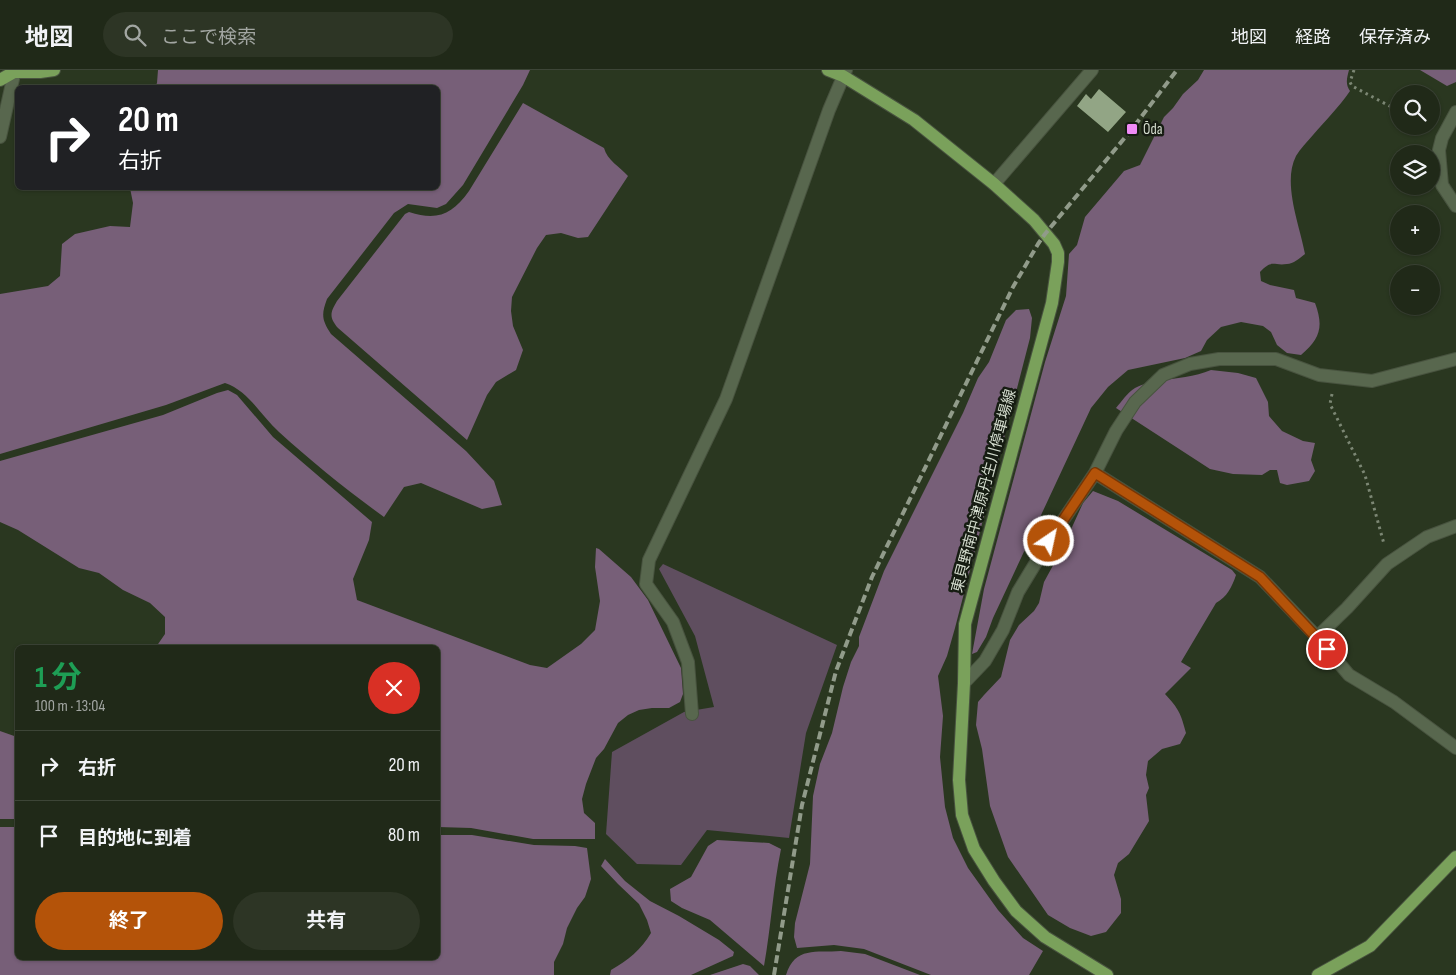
<!DOCTYPE html>
<html lang="ja">
<head>
<meta charset="utf-8">
<style>
  :root { --surface:#202918; --page:#2d3525; --text:#f1f3f6; --muted:#a2a6a2; --line:#3d4537; --accent:#b45309 }
  body { margin:0; font-family:"Sofia Sans Condensed","Noto Sans JP",sans-serif; background:var(--page); color:var(--text); height:100vh; display:flex; flex-direction:column; font-size:19px; white-space:nowrap }
  * { box-sizing:border-box; margin:0 }
  p { font-size:16px; color:var(--muted) }
  .icon { flex:none; width:28px; height:28px; fill:none; stroke:currentColor; stroke-width:2; stroke-linecap:round; stroke-linejoin:round }
  .map { position:relative; flex:1; overflow:hidden }
  .panel { position:absolute; left:15px; top:575px; width:425px; height:315px; display:flex; flex-direction:column; background:var(--surface); border-radius:8px; box-shadow:0 1px 4px #0004,0 0 0 1px var(--line) }
  .panel>* { flex:none }
  .guide { position:absolute; left:15px; top:15px; width:425px; height:105px; border-radius:8px; box-shadow:0 1px 4px #0004,0 0 0 1px var(--line); background:#202124; color:#fff; overflow:hidden }
  .tools { position:absolute; left:1390px; top:15px; display:grid; gap:10px }
  .tools a { display:grid; place-items:center; width:50px; height:50px; border-radius:50%; background:var(--surface); box-shadow:0 1px 4px #0004,0 0 0 1px var(--line); font-size:25px }
  .pin { position:absolute; display:grid; place-items:center; width:42px; height:42px; color:#fff; margin:-21px; border:2px solid #fff; border-radius:50%; box-shadow:0 1px 5px #0007 }
  .me { position:absolute; width:55px; margin:-28px; rotate:34deg; stroke-linejoin:round; filter:drop-shadow(0 0 4px #0008) }
  .turn { display:flex; align-items:center; gap:18px; height:105px; padding:0 20px; font-size:22px }
  .turn .icon { width:65px; height:65px; stroke-width:2.5 }
  .turn b { display:block; font-size:35px; line-height:42px }
  .round { display:grid; place-items:center; flex:none; width:52px; height:52px; border-radius:26px; background:var(--page) }
  .summary { display:flex; align-items:center; justify-content:space-between; height:85px; padding:0 20px }
  h1 { font-size:30px; font-weight:700; line-height:38px; color:#1e9e55 }
  .action { display:flex; gap:10px; margin-top:auto; padding:10px 20px }
  .action a { flex:1; height:58px; border-radius:30px; background:var(--accent); color:#fff; font-size:20px; font-weight:700; line-height:58px; text-align:center }
  .action a+a { background:var(--page); color:var(--text) }
  ul { padding:0; list-style:none }
  li { display:flex; align-items:center; gap:15px; height:70px; padding:0 20px; border-top:1px solid var(--line) }
  li div { flex:1 }
  li b { display:block; font-size:19px }
  li em { font-style:normal }
  header { display:flex; align-items:center; gap:30px; box-sizing:border-box; height:70px; padding:0 25px; background:var(--surface); border-bottom:1px solid var(--line) }
  header strong { font-size:24px }
  nav { display:flex; gap:28px; margin-inline-start:auto; font-size:18px }
  .search { width:350px; height:45px; background:var(--page); display:flex; align-items:center; gap:12px; box-sizing:border-box; padding:0 18px; border-radius:28px; color:var(--muted); font-size:19px }
  .map>svg:first-child { display:block }
</style>
</head>
<body>
<header>
<strong>地図</strong>
<div class="search"><svg class="icon" aria-label="search" viewBox="0 0 24 24"><circle cx="10" cy="10" r="6"/><path d="M15 15l6 6"/></svg>ここで検索</div>
<nav><a>地図</a><a>経路</a><a>保存済み</a></nav>
</header>
<div class="map">
<svg width="1456" height="905" viewBox="0 0 1456 905">
  <rect width="100%" height="100%" fill="#2a3720"/>
  <path fill="#5f4e5f" d="M663,494L837,575L806,663L789,768L707,760L681,795L637,794L606,764L612,682L684,642L714,637L695,566L659,499Z"/>
  <path fill="#775f78" d="M158,0H530L523,15L463,115L446,134L437,138L408,134L394,143L327,229C321,245 322,250 331,264L466,381L494,411L502,435L482,439L421,413L404,417L384,447C348,421 312,392 279,362C261,346 249,321 225,313L166,335L0,384V224L48,216L60,206L62,174L75,164L110,156L130,157L133,133L130,118H438V18L155,17L157,13Z
    M1204,0H1349C1347,8 1345,14 1350,21C1339,37 1325,51 1313,65C1307,72 1300,79 1296,86C1282,113 1300,156 1305,184C1300,188 1293,194 1287,194C1273,196 1272,189 1260,202L1261,211L1270,215L1294,220L1296,228L1315,233C1324,257 1320,269 1301,285L1287,283L1277,275L1271,262L1263,256L1241,252L1221,257L1207,270L1201,281L1185,288L1128,300L1108,317L1091,338L993,548L986,567L977,582L972,584L984,519L1045,292L1066,226L1069,184L1077,175L1085,147L1124,101L1140,95L1164,47L1173,38L1183,24L1198,10Z
    M1420,0H1456V12L1447,16Z
    M523,33L604,78C607,90 620,97 628,106L588,167L578,168L561,163L546,165L537,178L512,227L511,241L513,256L523,280L516,300L496,312L487,325L467,370L338,258C329,247 330,243 337,231L405,144L409,142C437,151 452,145 469,121Z
    M1029,239L1032,248L1030,268L955,558L947,586L938,606L943,646L940,687L945,737L953,768L968,798L998,840L1023,868L1043,881L1029,905H931L864,879L834,875L797,878L794,867L795,853L810,794L813,726L820,694L832,663L843,617L851,592L859,576V567L884,501L963,343L978,308L989,292L1006,250L1016,240Z
    M1211,300L1238,303L1256,308L1268,332L1269,346L1282,361L1303,371L1315,373L1311,390L1315,401L1309,411L1287,415L1280,413L1277,400H1270L1262,405L1233,404L1210,399L1116,338C1122,331 1127,323 1135,318C1142,314 1150,313 1158,311C1176,308 1195,307 1211,300Z
    M228,320L237,325L273,367L372,452L369,470L353,509L357,530L530,595L547,598L581,574L595,560L600,531L595,497L596,478L599,479L631,507L648,530L681,598L683,624L680,632L669,638H652L639,640L628,645L618,653L604,679L596,688L586,714L582,729L584,743L595,753V769H533L471,758L438,757V578L156,577L165,564V547L150,533L123,520L99,503L79,498L18,460L0,452V391L163,345L217,323Z
    M1093,421L1118,431L1232,500L1236,505C1232,517 1227,527 1216,533L1181,592L1191,598L1165,624C1179,639 1181,644 1186,663L1180,674L1162,679L1148,691L1146,705L1149,718L1146,725L1149,751L1129,784L1118,793L1114,805L1121,829V843L1106,862L1091,866L1070,858L1048,845L1008,787L990,736L982,679L976,655L978,632L984,625L1001,607L1010,570L1019,555L1034,541L1039,533L1044,512L1063,477L1083,433Z
    M0,661L17,667V749H0Z
    M0,757H17L18,888H438V765H472L534,775L575,776L587,778L591,809L585,827L577,838L567,858L563,874L554,892V905H0Z
    M717,770L769,773L781,779C773,818 771,857 764,896L710,850L682,838L671,831L670,819L691,807L708,776Z
    M605,789L625,811L650,831L679,846L719,870L734,882L733,886L691,905H610L611,900C628,890 641,880 651,863L647,850L639,834L618,814L601,796Z
    M841,881L865,884L920,905H786C795,876 816,883 841,881Z
    M743,894L750,896L759,905H710Z"/>
  <path fill="#92a585" d="M1099,19L1126,42L1108,62L1077,36L1086,24L1091,29Z"/>
  <g fill="none" stroke-linecap="round" stroke-linejoin="round">
    <defs>
      <path id="minor" d="M1456,42L1442,68L1439,80L1442,115L1456,136
        M0,67L15,0
        M994,114L1092,0
        M1095,403L1116,361L1135,332L1163,305L1190,294L1219,289H1276L1319,305L1372,311L1456,289
        M1317,567L1347,538L1387,494L1427,467L1456,456
        M964,613L985,591L1003,560L1018,522L1049,471L1095,403L1260,507L1317,567L1349,605L1394,632L1456,678
        M692,644L688,592L673,552L646,514L649,490L726,329L829,40L846,0"/>
      <path id="major" d="M828,0L843,6L914,50L994,114L1034,150L1054,174L1058,183V192L1052,233L965,554L964,613L959,710L962,745L974,779L994,811L1016,841L1045,867L1107,905
        M0,10L14,2H40L54,0
        M1318,905L1370,876L1456,787"/>
    </defs>
    <use href="#minor" stroke="#48533f" stroke-width="14"/>
    <use href="#major" stroke="#48533f" stroke-width="14"/>
    <path stroke="#7c8774" stroke-width="3" stroke-dasharray="2.5 4" stroke-linecap="butt" d="M1354,0L1350,12L1352,16L1399,41
      M1332,324L1330,334L1365,405L1384,474"/>
    <use href="#minor" stroke="#58674e" stroke-width="12"/>
    <use href="#major" stroke="#7aa15b" stroke-width="12"/>
    <path stroke="#919b8a" stroke-width="4" stroke-dasharray="8 4" stroke-linecap="butt" d="M774,905L802,735L836,601L872,507L1013,217L1038,174L1045,164L1132,59L1177,0"/>
  </g>
  <g fill="none" stroke-linecap="round" stroke-linejoin="round">
    <defs>
      <path id="route" d="M1049,471L1095,403L1260,507L1327,579"/>
    </defs>
    <use href="#route" stroke="#753606" stroke-width="12"/>
    <use href="#route" stroke="#b45309" stroke-width="9"/>
  </g>
  <rect fill="#f08bf6" stroke="#161c12" stroke-width="2" x="1126" y="53" width="12" height="12" rx="2.5"/>
  <g text-anchor="middle" dominant-baseline="central" stroke-width="5" stroke-linejoin="round" paint-order="stroke">
    <g font-size="15" fill="#d4dcce" stroke="#161c12" text-anchor="start">
      <text x="1143" y="59">Ōda</text>
    </g>
    <g font-size="15" fill="#d4dcce" stroke="#161c12">
      <text transform="translate(984 421) rotate(-75)">東貝野南中津原丹生川停車場線</text>
    </g>
  </g>
</svg>
<div class="tools">
<a><svg class="icon" aria-label="search" viewBox="0 0 24 24"><circle cx="10" cy="10" r="6"/><path d="M15 15l6 6"/></svg></a>
<a><svg class="icon" aria-label="layers" viewBox="0 0 24 24"><path d="M12 4l9 5-9 5-9-5zM3 14l9 5 9-5"/></svg></a>
<a>+</a>
<a>−</a>
</div>
<div class="pin" style="left:1327px;top:579px;background:#d93025"><svg class="icon" aria-label="arrive" viewBox="0 0 24 24"><path d="M6 21V4h12l-3 4 3 4H6"/></svg></div>
<svg class="me" style="left:1049px;top:471px" viewBox="-20 -20 40 40"><circle r="17" fill="#b45309" stroke="#fff" stroke-width="3"/><path d="M0-11L8 9 0 5-8 9z" fill="#fff"/></svg>
<div class="guide">
<div class="turn"><svg class="icon" aria-label="right" viewBox="0 0 24 24"><path d="M7 20v-9h11M14 6l5 5-5 5"/></svg><div><b>20 m</b>右折</div></div>
</div>
<section class="panel">
<div class="summary"><div><h1>1 分</h1><p>100 m · 13:04</p></div><a class="round" style="background:#d93025;color:#fff"><svg class="icon" aria-label="close" viewBox="0 0 24 24"><path d="M6 6l12 12M18 6L6 18"/></svg></a></div>
<ul>
<li><svg class="icon" aria-label="right" viewBox="0 0 24 24"><path d="M7 20v-9h11M14 6l5 5-5 5"/></svg><div><b>右折</b></div><em>20 m</em></li>
<li><svg class="icon" aria-label="arrive" viewBox="0 0 24 24"><path d="M6 21V4h12l-3 4 3 4H6"/></svg><div><b>目的地に到着</b></div><em>80 m</em></li>
</ul>
<div class="action"><a>終了</a><a>共有</a></div>
</section>
</div>
</body>
</html>
